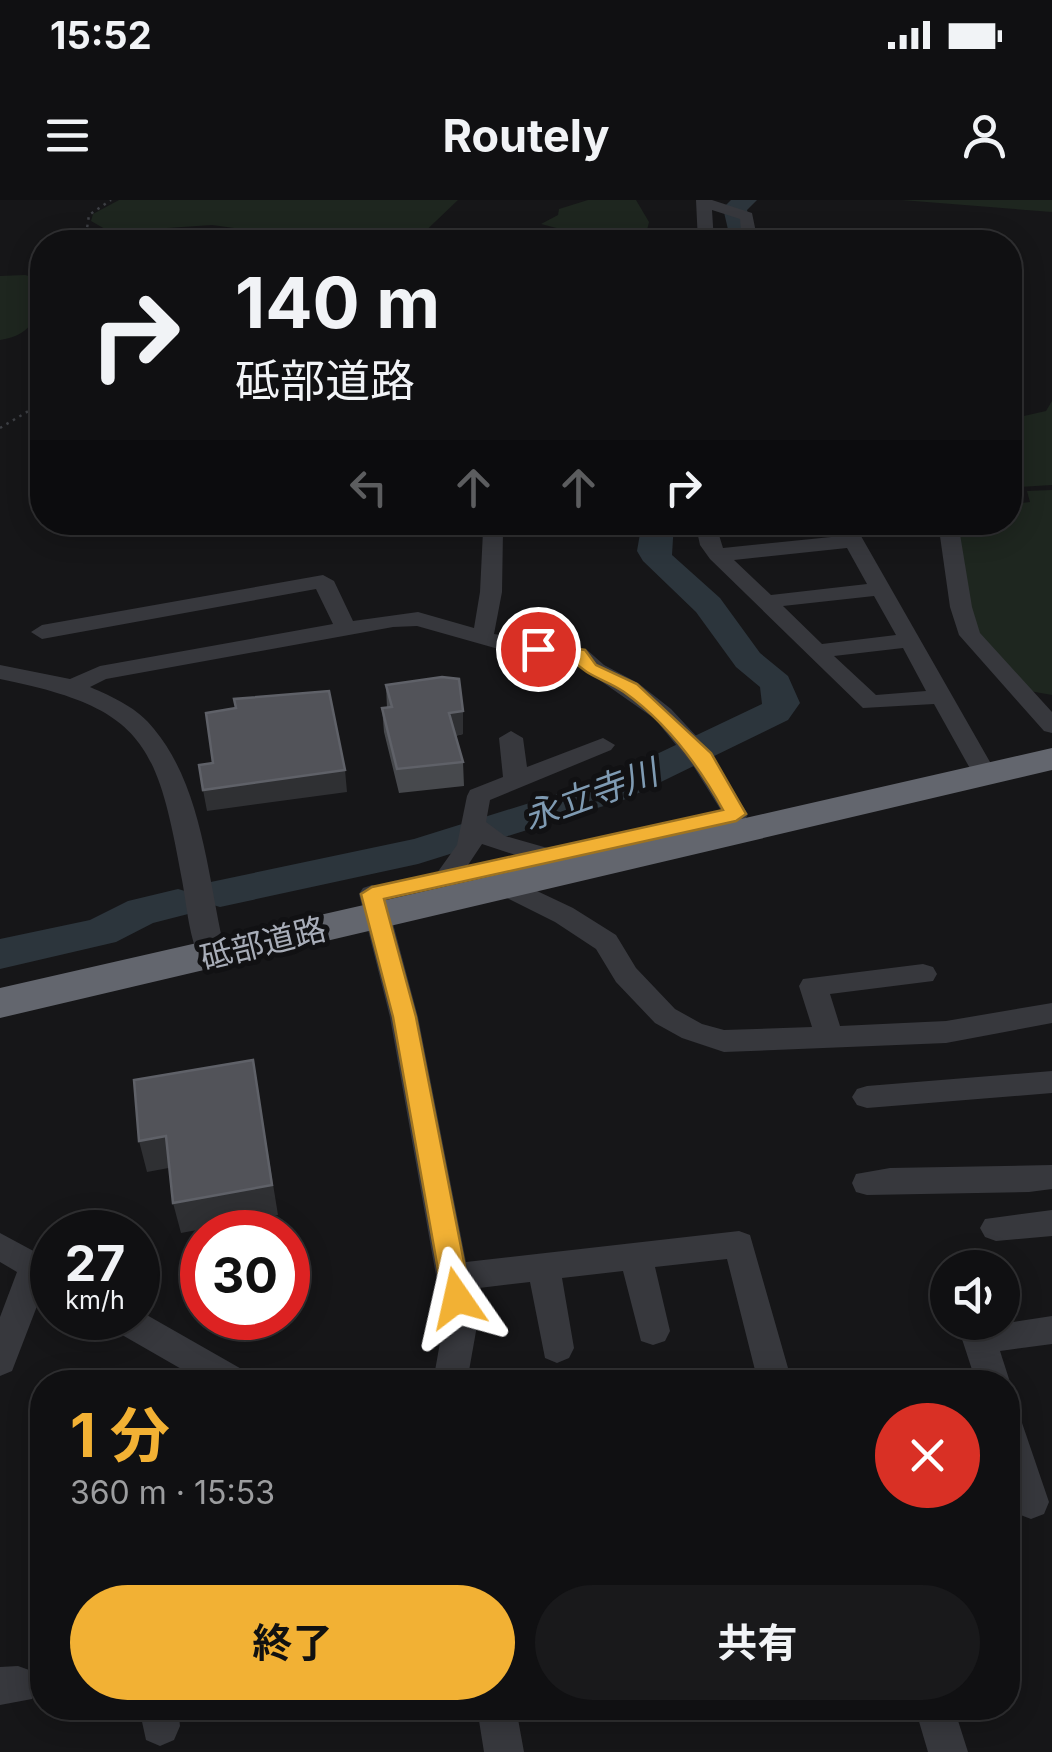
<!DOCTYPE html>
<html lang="ja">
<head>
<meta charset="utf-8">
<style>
  :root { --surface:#101012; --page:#19191b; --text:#f1f3f6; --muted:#9c9d9f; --line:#303032; --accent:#f2b134 }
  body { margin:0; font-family:Inter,"Noto Sans JP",sans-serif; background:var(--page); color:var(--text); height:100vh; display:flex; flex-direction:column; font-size:38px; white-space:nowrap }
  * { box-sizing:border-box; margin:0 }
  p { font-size:32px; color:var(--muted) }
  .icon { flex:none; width:55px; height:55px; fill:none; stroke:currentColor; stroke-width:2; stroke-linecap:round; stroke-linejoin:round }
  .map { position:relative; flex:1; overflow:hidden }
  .panel { position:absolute; left:30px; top:1170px; width:990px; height:350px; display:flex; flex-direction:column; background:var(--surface); border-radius:40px; box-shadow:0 5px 25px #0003,0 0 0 2px var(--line) }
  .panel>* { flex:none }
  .guide { position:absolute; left:30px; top:30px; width:992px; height:305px; border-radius:40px; box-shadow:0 5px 25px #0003,0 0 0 2px var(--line); background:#101012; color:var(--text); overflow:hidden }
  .controls { position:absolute; left:930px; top:1050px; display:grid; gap:20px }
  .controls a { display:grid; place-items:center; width:90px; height:90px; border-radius:50%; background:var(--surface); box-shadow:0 5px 25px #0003,0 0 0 2px var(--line); font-size:50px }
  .speed { position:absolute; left:30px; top:1010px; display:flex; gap:20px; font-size:50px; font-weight:700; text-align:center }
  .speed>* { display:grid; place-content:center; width:130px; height:130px; border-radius:50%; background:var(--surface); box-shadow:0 5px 25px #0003,0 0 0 2px var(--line); line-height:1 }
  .speed small { font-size:25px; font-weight:400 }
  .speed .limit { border:15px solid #d22; background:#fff; color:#111 }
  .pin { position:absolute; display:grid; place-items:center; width:85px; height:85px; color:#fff; margin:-42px; border:5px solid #fff; border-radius:50%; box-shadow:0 2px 10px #0007 }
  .me { position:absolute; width:110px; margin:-55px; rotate:349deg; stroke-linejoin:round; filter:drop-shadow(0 0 8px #0008) }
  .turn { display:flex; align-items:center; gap:35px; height:210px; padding:0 40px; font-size:45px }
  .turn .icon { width:130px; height:130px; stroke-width:2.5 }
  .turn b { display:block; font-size:70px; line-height:85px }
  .lanes { display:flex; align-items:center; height:95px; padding:0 40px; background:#0003; justify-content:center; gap:50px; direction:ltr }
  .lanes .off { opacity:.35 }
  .round { display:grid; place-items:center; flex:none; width:105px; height:105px; border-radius:52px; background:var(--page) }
  .head { display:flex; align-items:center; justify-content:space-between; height:170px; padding:0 40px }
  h1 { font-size:60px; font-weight:700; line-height:75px; color:var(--accent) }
  .action { display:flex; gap:20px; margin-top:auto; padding:20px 40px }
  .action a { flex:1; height:115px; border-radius:60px; background:var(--accent); color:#111; font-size:40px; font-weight:700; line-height:115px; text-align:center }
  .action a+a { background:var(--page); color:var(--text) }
  .status { display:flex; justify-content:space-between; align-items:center; height:70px; padding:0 50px; background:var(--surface); direction:ltr }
  .status svg { height:28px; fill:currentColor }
  header { display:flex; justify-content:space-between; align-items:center; height:130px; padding:0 40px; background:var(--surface); font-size:45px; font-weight:700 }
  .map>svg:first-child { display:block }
</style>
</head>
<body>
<div class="status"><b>15:52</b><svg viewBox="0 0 49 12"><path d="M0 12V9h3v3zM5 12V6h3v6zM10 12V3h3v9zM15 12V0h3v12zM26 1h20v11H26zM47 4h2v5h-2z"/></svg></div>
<header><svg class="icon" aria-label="menu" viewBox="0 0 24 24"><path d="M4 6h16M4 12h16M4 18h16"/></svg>Routely<svg class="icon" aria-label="person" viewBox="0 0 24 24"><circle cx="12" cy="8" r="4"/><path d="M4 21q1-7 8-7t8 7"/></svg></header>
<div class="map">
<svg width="1052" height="1552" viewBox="0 0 1052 1552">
  <rect width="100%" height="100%" fill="#161618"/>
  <path fill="#1e261f" d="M119,0H458L414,42H335L212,25L123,31L105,29L91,21L93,14Z
    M588,0H636L649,22L644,42H561L571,36L564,30L541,24L558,15L559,9Z
    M901,0H1052V12Z
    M25,75L41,79C41,111 36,135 0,140V76Z
    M1052,201V285L1019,287V296H1010V219L1046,211Z
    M1052,290V495L1024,490L976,436L954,323L1010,322L1013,304L1030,302L1027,291Z"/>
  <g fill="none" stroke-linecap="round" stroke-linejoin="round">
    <path fill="#2c353c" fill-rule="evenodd" d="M731,0H757L747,10L754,38L751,42H727L730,38L723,8Z
      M642,322H674L672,355L720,398L760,453L788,476L800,503L788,520L626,599L418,664L220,707L206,703L200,693L206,683L414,639L600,581L762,504L760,487L736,467L696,412L643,361L637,351Z
      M178,689L192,693L198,703L192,713L153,723L116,742L0,769V739L90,720L128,701Z"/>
    <path stroke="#3d3f44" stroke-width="2.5" stroke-dasharray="2.5 5" stroke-linecap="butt" d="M85,42L89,15L111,0
      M0,228L42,203"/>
    <path fill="#37383d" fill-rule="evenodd" d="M696,0H712L752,13L758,42H742L740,19L712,10L714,42H698Z
      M695,322H715L723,348L841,336L833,322H853L998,576L995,581H977L934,504L863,508L710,359L700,345ZM847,348L867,384L771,395L734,360ZM874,396L896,435L822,444L783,406ZM903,448L926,491L876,495L834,456Z
      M938,322H958L972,407L980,433L1052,512V533L1044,531L959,435L950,407Z
      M493,325L503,331L502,392L494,434L586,449L604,465L638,483L671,509L699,539L748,614L745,620H727L694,567L655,519L571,460L516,454L417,426L393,427L106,479L90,487C113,497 138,508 154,529C204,589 208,683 226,756L222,763H202C189,740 187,706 182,680C157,542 144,508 0,479V465L70,479L100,466L333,424L316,389L42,439L31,432L42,425L323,375L334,381L353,421L418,412L474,428L480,392L483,331Z
      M511,531L523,538L527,567L603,538L615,545L611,550L490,600L486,622L505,636L558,651L562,657L558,663L549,666L482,644L454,686H436L432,680L457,645L467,596L470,590L503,577L499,538Z
      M498,660L507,663L518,682L573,708L616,735L636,768L675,809L702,824L724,830L812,827L799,786L803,779L923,764L933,767L937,774L933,781L830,794L840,826L946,821L1052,803V823L946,843L724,852L682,838L655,823L616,782L596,749L555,722L499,694L485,669Z
      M372,685L381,688L385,694L418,817L466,1062L739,1031L750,1035L792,1182H758L727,1059L655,1067L670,1131L665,1141L653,1145L641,1141L623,1071L562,1078L574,1148L569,1158L557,1163L545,1158L530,1082L471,1089L478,1120L467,1182H433L444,1120L390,817L359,694L363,688Z
      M1052,871V893L867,908L857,905L852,897L857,889L867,886Z
      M1052,965V989L1029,992L867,995L856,992L852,983L856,974L890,968Z
      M1052,1010V1036L996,1041L985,1037L980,1028L985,1019Z
      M0,1033L52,1061V1090L44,1088L12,1171L0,1176V1117L17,1072L0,1062Z
      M138,1110L245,1171L250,1182H204L110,1128L106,1118H138Z
      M1052,1116V1144L1000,1151L1010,1182L1008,1187V1182H976L962,1139L967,1129Z
      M1008,1212L1020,1217L1049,1302L1044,1314L1031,1319L1018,1314L1008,1284Z
      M18,1466L32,1471L37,1485L32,1499L0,1505V1467Z
      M139,1508H178L180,1526L174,1540L160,1546L146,1540Z
      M477,1508H516L524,1552H484Z
      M915,1508H954L968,1552H928Z"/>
    <path fill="#63666e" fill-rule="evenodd" d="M1052,548V570L0,818V788Z"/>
  </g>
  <path fill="#47494d" d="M386,485L463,534L455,536L463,562L464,586L399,593L384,532L382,508H387Z"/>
  <path fill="#2f3033" d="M463,511V534L450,537L449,513Z
    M345,570L347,592L207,611L203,590Z
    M253,860L278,1015L181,1033L173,1003Z
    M166,936L174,967L147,972L139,941Z"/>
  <path fill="#525359" stroke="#5f6168" stroke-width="2.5" d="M442,477L459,479L463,511L449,513L463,562L397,569L382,508L392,507L386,485Z
    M329,491L345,570L203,590L199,565L213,563L206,513L236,508L234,499Z
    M253,860L272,985L173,1003L166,936L139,941L134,880Z"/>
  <path fill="#f2b134" stroke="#9d7322" stroke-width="2.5" d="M538,443L585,450L596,465L637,484L711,553L746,614L736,621L384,699L416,817L471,1098L467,1106L457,1110L447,1106L443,1098L393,817L361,694L372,687L723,610C699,566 666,522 624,492C605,479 587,477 572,459L532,453V445Z"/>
  <g text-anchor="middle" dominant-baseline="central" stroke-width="10" stroke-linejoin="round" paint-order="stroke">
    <g font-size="32" fill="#a8adb8" stroke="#111113">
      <text transform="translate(263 743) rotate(-14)">砥部道路</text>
    </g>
    <g font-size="35" font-style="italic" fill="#7f9bb3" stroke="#111113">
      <text transform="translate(590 594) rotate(-20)">永立寺川</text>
    </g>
  </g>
</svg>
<div class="controls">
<a><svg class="icon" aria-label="sound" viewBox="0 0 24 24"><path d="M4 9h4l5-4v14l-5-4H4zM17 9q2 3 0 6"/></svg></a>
</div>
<div class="speed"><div>27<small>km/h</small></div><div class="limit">30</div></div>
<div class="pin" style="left:538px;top:449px;background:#d93025"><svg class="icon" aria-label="arrive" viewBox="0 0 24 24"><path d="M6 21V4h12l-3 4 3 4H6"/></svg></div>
<svg class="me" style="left:457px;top:1098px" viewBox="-20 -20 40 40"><path d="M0-17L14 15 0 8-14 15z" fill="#f2b134" stroke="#fff" stroke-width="4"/></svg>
<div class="guide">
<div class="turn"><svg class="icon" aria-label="right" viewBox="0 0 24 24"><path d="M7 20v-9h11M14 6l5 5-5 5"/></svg><div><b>140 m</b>砥部道路</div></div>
<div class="lanes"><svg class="icon off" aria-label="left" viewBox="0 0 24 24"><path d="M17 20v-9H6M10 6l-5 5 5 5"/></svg><svg class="icon off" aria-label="ahead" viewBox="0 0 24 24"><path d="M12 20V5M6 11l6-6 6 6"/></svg><svg class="icon off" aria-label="ahead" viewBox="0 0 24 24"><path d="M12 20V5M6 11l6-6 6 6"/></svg><svg class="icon" aria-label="right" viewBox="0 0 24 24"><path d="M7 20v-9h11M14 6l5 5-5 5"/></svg></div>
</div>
<section class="panel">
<div class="head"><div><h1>1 分</h1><p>360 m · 15:53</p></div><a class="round" style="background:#d93025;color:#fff"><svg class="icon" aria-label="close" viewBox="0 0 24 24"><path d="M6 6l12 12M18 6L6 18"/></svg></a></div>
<div class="action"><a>終了</a><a>共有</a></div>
</section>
</div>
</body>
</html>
